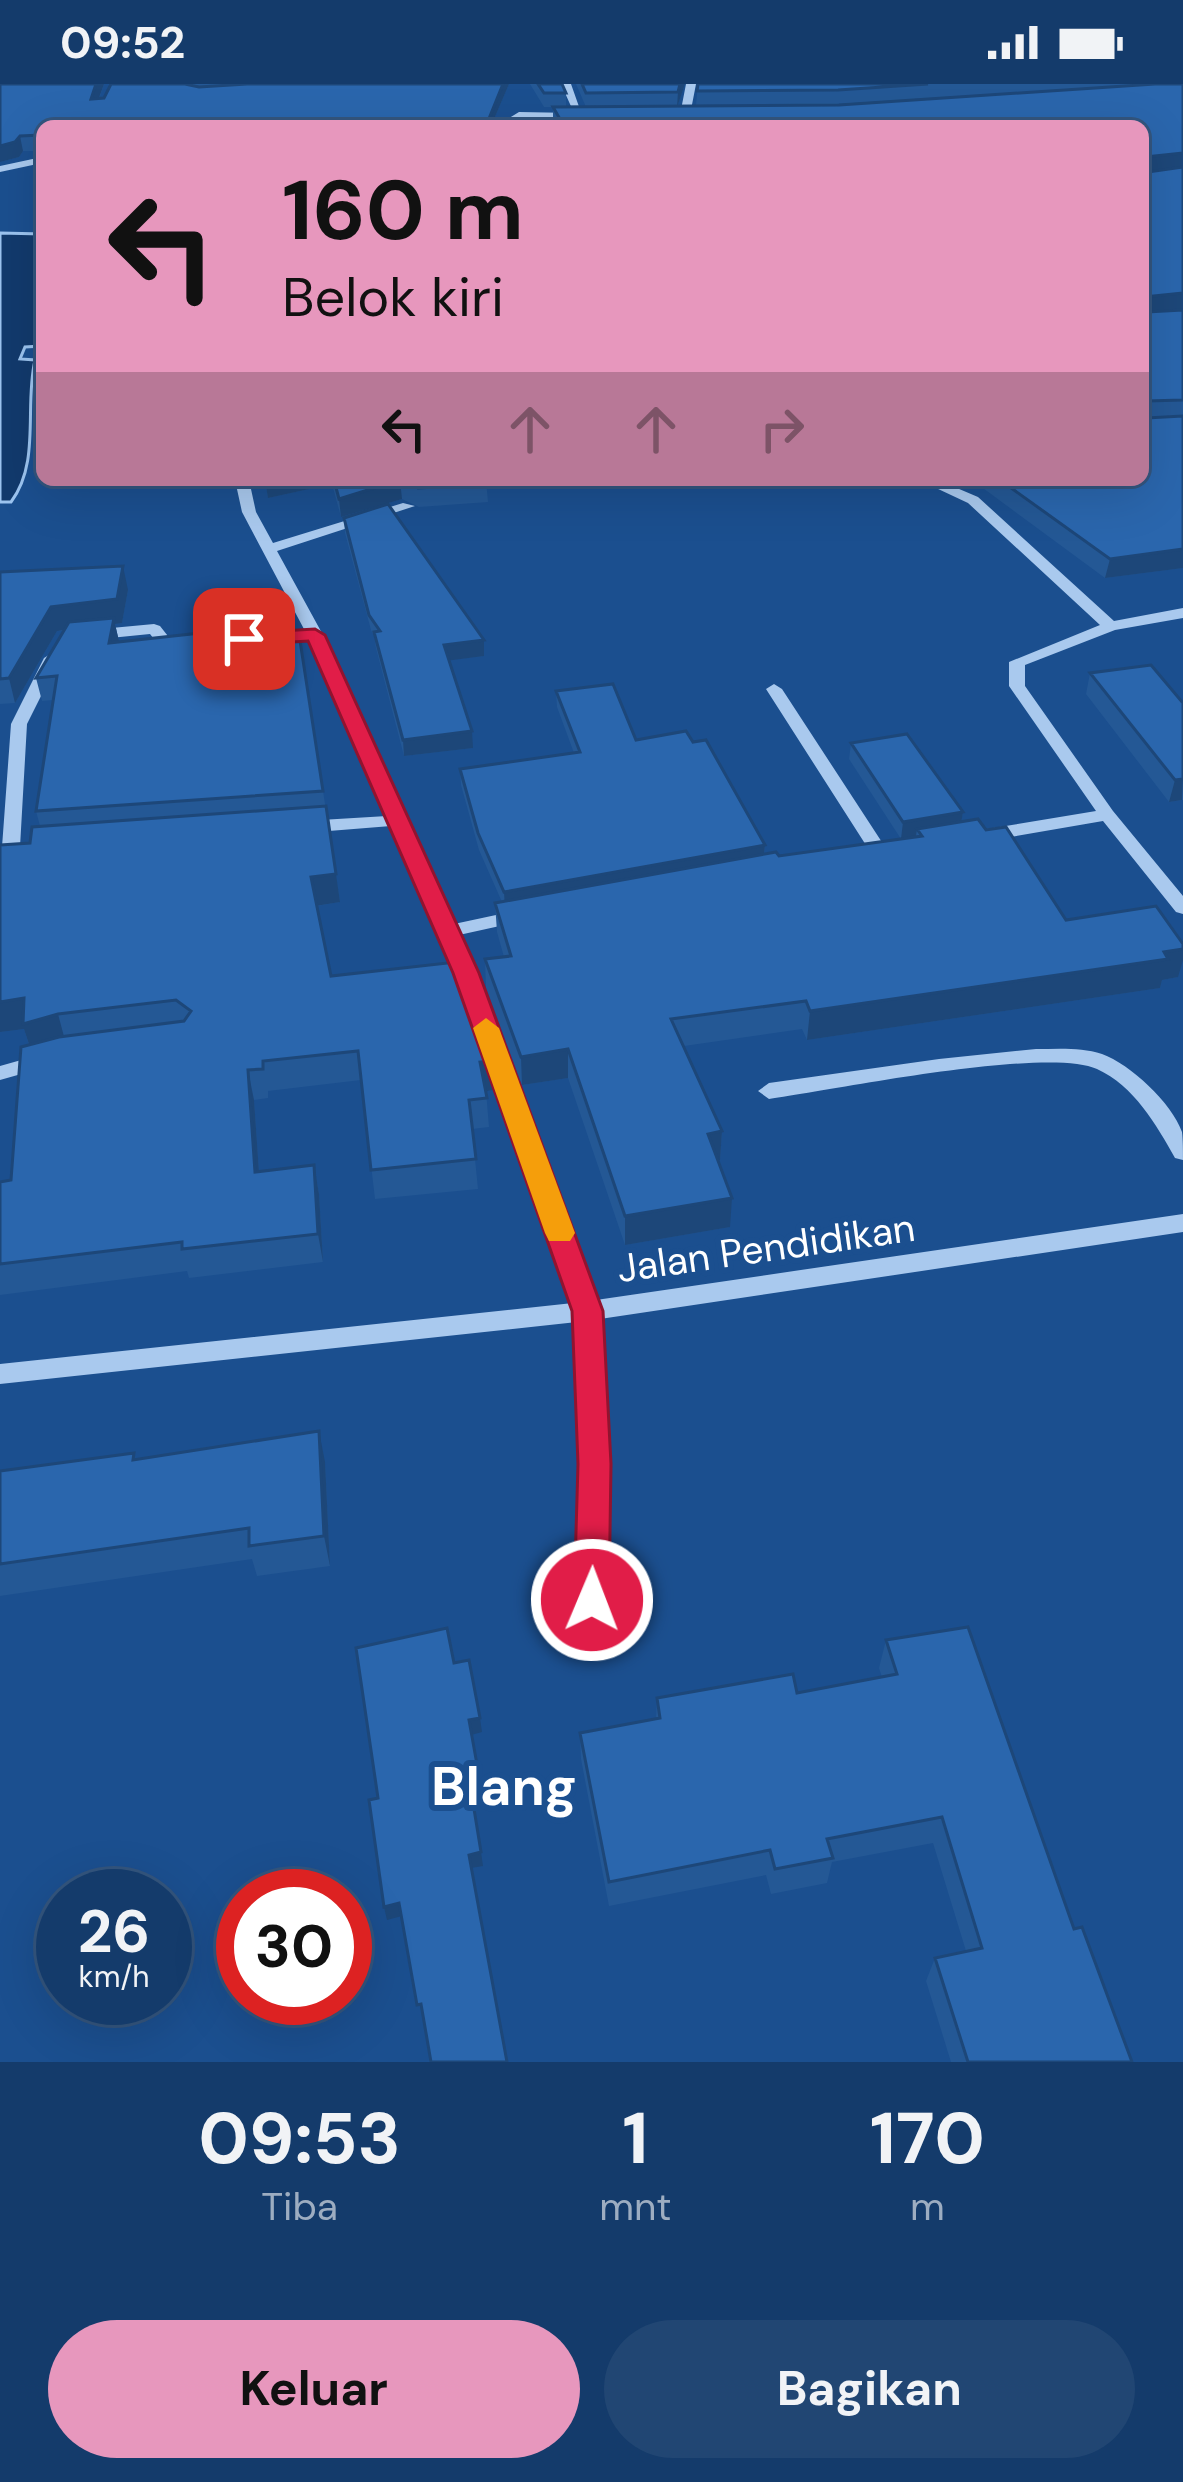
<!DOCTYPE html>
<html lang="id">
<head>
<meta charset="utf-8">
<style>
  :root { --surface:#143b6b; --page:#214673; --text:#f1f3f6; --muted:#9dadc1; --line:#33557e; --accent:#e797bd }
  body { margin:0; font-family:"DM Sans",sans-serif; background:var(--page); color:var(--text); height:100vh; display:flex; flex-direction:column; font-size:45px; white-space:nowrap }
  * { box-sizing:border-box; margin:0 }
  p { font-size:39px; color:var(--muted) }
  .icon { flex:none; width:66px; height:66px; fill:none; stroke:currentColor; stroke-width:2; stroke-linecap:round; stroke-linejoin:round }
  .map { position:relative; height:1978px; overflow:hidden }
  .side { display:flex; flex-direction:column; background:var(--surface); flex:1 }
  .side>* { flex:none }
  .guide { position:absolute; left:36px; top:36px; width:1113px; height:366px; border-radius:18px; box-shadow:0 12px 48px #0002,0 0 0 3px var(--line); background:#e797bd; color:#111; overflow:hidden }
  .speed { position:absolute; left:36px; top:1785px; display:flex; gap:24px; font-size:60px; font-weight:700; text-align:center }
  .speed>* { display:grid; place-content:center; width:156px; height:156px; border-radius:50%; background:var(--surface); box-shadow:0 12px 48px #0002,0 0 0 3px var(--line); line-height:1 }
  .speed small { font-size:30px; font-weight:400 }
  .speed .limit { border:18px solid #d22; background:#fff; color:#111 }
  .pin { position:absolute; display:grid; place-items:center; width:102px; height:102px; color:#fff; margin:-51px; border-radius:24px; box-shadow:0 6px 18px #0006 }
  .me { position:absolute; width:132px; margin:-66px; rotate:1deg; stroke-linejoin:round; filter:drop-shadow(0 0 9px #0008) }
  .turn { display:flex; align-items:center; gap:42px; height:252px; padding:0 48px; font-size:54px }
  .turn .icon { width:156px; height:156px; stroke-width:2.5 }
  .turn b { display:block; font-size:84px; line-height:102px }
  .lanes { display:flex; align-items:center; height:114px; padding:0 48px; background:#0003; justify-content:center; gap:60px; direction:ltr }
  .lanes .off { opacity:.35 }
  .eta { display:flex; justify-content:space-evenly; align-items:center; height:204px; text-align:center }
  .eta b { font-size:72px; font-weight:700; line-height:84px }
  .action { display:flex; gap:24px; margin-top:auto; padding:24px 48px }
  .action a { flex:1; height:138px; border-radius:72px; background:var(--accent); color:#111; font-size:48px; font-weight:700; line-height:138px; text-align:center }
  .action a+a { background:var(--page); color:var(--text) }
  .status { display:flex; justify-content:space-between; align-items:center; height:84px; padding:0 60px; background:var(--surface); direction:ltr }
  .status svg { height:33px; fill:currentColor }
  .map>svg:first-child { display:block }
</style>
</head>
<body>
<div class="status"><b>09:52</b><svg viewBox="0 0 49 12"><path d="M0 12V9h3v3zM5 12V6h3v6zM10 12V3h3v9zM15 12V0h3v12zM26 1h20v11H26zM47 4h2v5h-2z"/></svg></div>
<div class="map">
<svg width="1183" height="1978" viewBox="0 0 1183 1978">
  <rect width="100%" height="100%" fill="#1b4f8f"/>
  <path fill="#123a6d" stroke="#9cc4f0" stroke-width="3" d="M0,149L42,150V262L25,263L20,275L35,276C24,322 41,378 11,418H0Z"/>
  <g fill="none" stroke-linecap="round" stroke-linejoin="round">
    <path fill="#a9c9ee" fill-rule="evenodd" d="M561,0H571L583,34H521L508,42H496L519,28L574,29Z
      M686,0H696L690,31L685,34L680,31Z
      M42,73V79L0,88V82Z
      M235,396H249L256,428L273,459L403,419L415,422L277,467L323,551L454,840L524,825L534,831L531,835L459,851L476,889L596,1216L1183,1130V1148L600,1235L608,1380L606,1516L602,1525L592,1528L582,1525L578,1516L582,1380L577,1238L0,1300V1280L573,1219L456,889L391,742L304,749L295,743L304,737L387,732L309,556L171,571L165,569L150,550L90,556L82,551L90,546L154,540L160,542L175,561L305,547L242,428Z
      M919,396H938L978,413L1114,537L1183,524V534L1115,546L1025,581V602L1113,727L1183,812V830L1176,828L1103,737L981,758L972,752L981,746L1096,727L1009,602V578L1100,541L968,419Z
      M52,569L60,574L27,640L20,763L11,769L2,763L11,640L44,574Z
      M774,600L782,605L889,769L887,773L880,775L871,769L766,605Z
      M1036,965C1058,965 1081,963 1102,970C1130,980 1172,1019 1182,1048C1183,1056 1183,1068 1183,1076L1175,1074C1156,1040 1134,1002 1097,985C1047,962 833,1006 769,1015L758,1007L769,999L939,975Z
      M46,969L53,971L56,976L53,981L0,996V982Z"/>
  </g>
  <path fill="#245895" d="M0,0H104L99,15L104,14L111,0H509L491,42H42V67H23L19,73L0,78Z
    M530,0H562L566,9V23H586L576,0H685L677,22L839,21L1183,0V484L1105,494L972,396H1143V42H555L553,38V23H544Z
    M698,0H1145L837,20L696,21Z
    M260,396H486L488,418L419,423L402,415L341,433L332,400L268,414L265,396Z
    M344,434L484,556V572L449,576L473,664L404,672L376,564L374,552L371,546L345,449Z
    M0,488L128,506L122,539L115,540L119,558L221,560L299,550L340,818L317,822L331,892L493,1006L486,1007L489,1043L472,1045L478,1105L375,1115L361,996L268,1007V1014L254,1016L259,1087L314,1081L319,1110L323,1178L189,1194L187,1187L0,1211V1098L11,1096L29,961L24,945L0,948V761L30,759L40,742L36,727L53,616L42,617L36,594L64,547H57L15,619L0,620Z
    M1090,589L1183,619V716L1169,718L1086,610Z
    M556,607L636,656L765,761L764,770L779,772L901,755L849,675L851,659L963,728L961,738L986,746L1066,836L1178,893L1162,896L1160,904L807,956L802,945L684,962L722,1047L720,1076H718L730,1143L625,1161L568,994L522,1001L486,904L485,875L504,873L497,848L495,819L502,818L479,766L461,701L460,685L574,669L557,623Z
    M136,1376L325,1378L330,1482L257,1492L252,1475L0,1512V1387Z
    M886,1556L1074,1845L1132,1978H951L926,1897L935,1874L966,1867L933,1759L832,1778L827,1799L771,1810L766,1791L609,1822L581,1675L580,1649L656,1635L657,1614L797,1609L882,1593L879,1584Z"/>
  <path fill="#1d4779" d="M96,0H104L93,30L91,15Z
    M503,0H509L491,42H486Z
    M680,0H685L677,23L678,8Z
    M20,52L23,67L19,73L0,78V62Z
    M1183,69V85L1143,88V76L1146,73Z
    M1183,209V226L1143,230V213Z
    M265,396H332V400L268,414Z
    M400,396L402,415L341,433L339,415Z
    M1183,465V484L1105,494L1110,475Z
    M123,482L128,506L122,539L115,540L119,557L109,559L113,540L57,547L15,619L9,594L51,523Z
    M484,556V572L445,577L444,561Z
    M472,647L473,664L404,672L403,656Z
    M1183,695L1182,716L1169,718L1175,696Z
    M963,728L960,745H917L916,752L901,755L903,738Z
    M765,761L763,777L505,825L504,808Z
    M336,790L340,818L315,822L311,793Z
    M1183,865V876L1178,893L1162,896L1160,904L807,956L810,927Z
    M24,914L58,930L66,960L32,969L24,945L0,948V918Z
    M568,965V994L522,1001L521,973Z
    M491,977L493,1006L482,1008L480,978Z
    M248,986L254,1016L261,1117L255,1088Z
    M722,1047L720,1076L706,1079L708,1050Z
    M314,1081L319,1110L323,1178L318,1150Z
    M732,1114L730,1143L625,1161V1132Z
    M319,1347L325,1378L330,1482L324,1452Z
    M480,1634L482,1648L471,1651L469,1636Z
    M478,1686L479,1701L470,1703L468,1688Z
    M481,1768L483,1782L471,1784L469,1771Z
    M399,1819L402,1832L387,1836L384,1823Z"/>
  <path fill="#2a66ad" stroke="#1d4779" stroke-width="3" d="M0,0H96L91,15L104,14L111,0H185L199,3L247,0H503L486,42H42V51L20,52L15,58L0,62Z
    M538,0H562L566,9H544Z
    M582,0H680L678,8L586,9Z
    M698,0H928L838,6L697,7Z
    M1155,0H1183V69L1146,73L1143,76V42H564L553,23L839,21Z
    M1143,80L1147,88L1183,83V209L1143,213V217Z
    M1143,225L1147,228L1183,226V316L1147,317L1143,321Z
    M1143,323L1147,334L1183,332V465L1110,475L1000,396H1143Z
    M334,396H400L339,415Z
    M400,396H486L487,400L418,404Z
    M388,420L484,556L444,561L472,647L403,656L374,548L380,547L369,531L344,434Z
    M123,482L117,515L51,523L9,594L0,595V488Z
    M114,534L109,559L219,547L221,560L299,550L323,707L36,727L57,592L36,594L69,538Z
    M1151,581L1183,619V695L1175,696L1090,589Z
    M613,600L636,656L686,647L693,658L706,656L765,761L504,808L478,749L460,685L580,668L556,607Z
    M907,650L963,728L903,738L851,659Z
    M326,722L336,790L311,793L331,892L456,878L491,977L480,978L487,1014L469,1016L476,1075L371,1086L358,967L263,977V985L248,986L255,1088L314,1081L318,1150L182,1165V1158L0,1180V1098L11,1096L21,963L59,953L184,937L191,927L176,916L58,930L23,940L24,914L0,918V761L30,759L32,743Z
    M978,735L986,746L1006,743L1066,836L1156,822L1183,860V865L1164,868L1168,875L810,927L806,917L671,935L722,1047L708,1050L732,1114L625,1132L568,965L521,973L485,875L511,872L495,819L776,768L779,772L922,752L917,745Z
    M319,1347L324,1452L249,1462V1444L0,1480V1387L134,1369L133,1376Z
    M968,1543L1074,1845L1082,1843L1132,1978H968L935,1874L982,1864L942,1733L827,1755L833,1774L775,1785L770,1766L609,1798L580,1649L660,1634L657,1614L793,1590L797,1609L897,1590L886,1556Z
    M447,1544L454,1579L469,1576L480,1634L469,1636L478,1686L468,1688L481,1768L469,1771L507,1978H431L421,1920L417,1921L399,1819L384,1823L369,1716L378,1714L356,1564Z"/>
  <path fill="#e11d48" stroke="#92132f" stroke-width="3" d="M315,545L325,551L479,889L603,1227L611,1380L609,1516L604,1528L592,1532L579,1528L574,1516L578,1380L572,1227L453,889L308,557L244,561L234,555L244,549Z"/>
  <path fill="#f59e0b" d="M486,934L499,944L575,1149L570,1157H549L545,1149L473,944Z"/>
  <g text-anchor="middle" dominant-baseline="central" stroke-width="12" stroke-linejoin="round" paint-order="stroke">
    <g font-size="39" fill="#fff" stroke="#1b4f8f">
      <text transform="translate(766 1164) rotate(-8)">Jalan Pendidikan</text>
    </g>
    <g font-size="54" font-weight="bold" fill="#fff" stroke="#1b4f8f">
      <text x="504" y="1702">Blang</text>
    </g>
  </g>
</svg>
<div class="speed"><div>26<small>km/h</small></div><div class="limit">30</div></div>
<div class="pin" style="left:244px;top:555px;background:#d93025"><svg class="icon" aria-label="arrive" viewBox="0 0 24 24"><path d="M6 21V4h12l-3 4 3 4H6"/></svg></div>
<svg class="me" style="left:592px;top:1516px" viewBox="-20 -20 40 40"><circle r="17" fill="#e11d48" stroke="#fff" stroke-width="3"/><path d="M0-11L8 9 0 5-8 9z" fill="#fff"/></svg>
<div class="guide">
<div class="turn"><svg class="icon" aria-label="left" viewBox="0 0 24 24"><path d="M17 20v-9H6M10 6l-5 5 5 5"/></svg><div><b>160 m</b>Belok kiri</div></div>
<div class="lanes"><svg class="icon" aria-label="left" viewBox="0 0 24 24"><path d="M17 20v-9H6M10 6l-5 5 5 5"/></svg><svg class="icon off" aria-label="ahead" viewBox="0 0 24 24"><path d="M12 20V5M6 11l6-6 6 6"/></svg><svg class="icon off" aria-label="ahead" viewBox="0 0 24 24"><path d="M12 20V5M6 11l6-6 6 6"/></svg><svg class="icon off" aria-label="right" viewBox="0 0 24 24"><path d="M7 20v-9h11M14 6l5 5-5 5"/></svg></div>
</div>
</div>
<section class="side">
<div class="eta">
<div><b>09:53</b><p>Tiba</p></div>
<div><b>1</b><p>mnt</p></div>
<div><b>170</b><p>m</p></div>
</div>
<div class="action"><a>Keluar</a><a>Bagikan</a></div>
</section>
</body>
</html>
